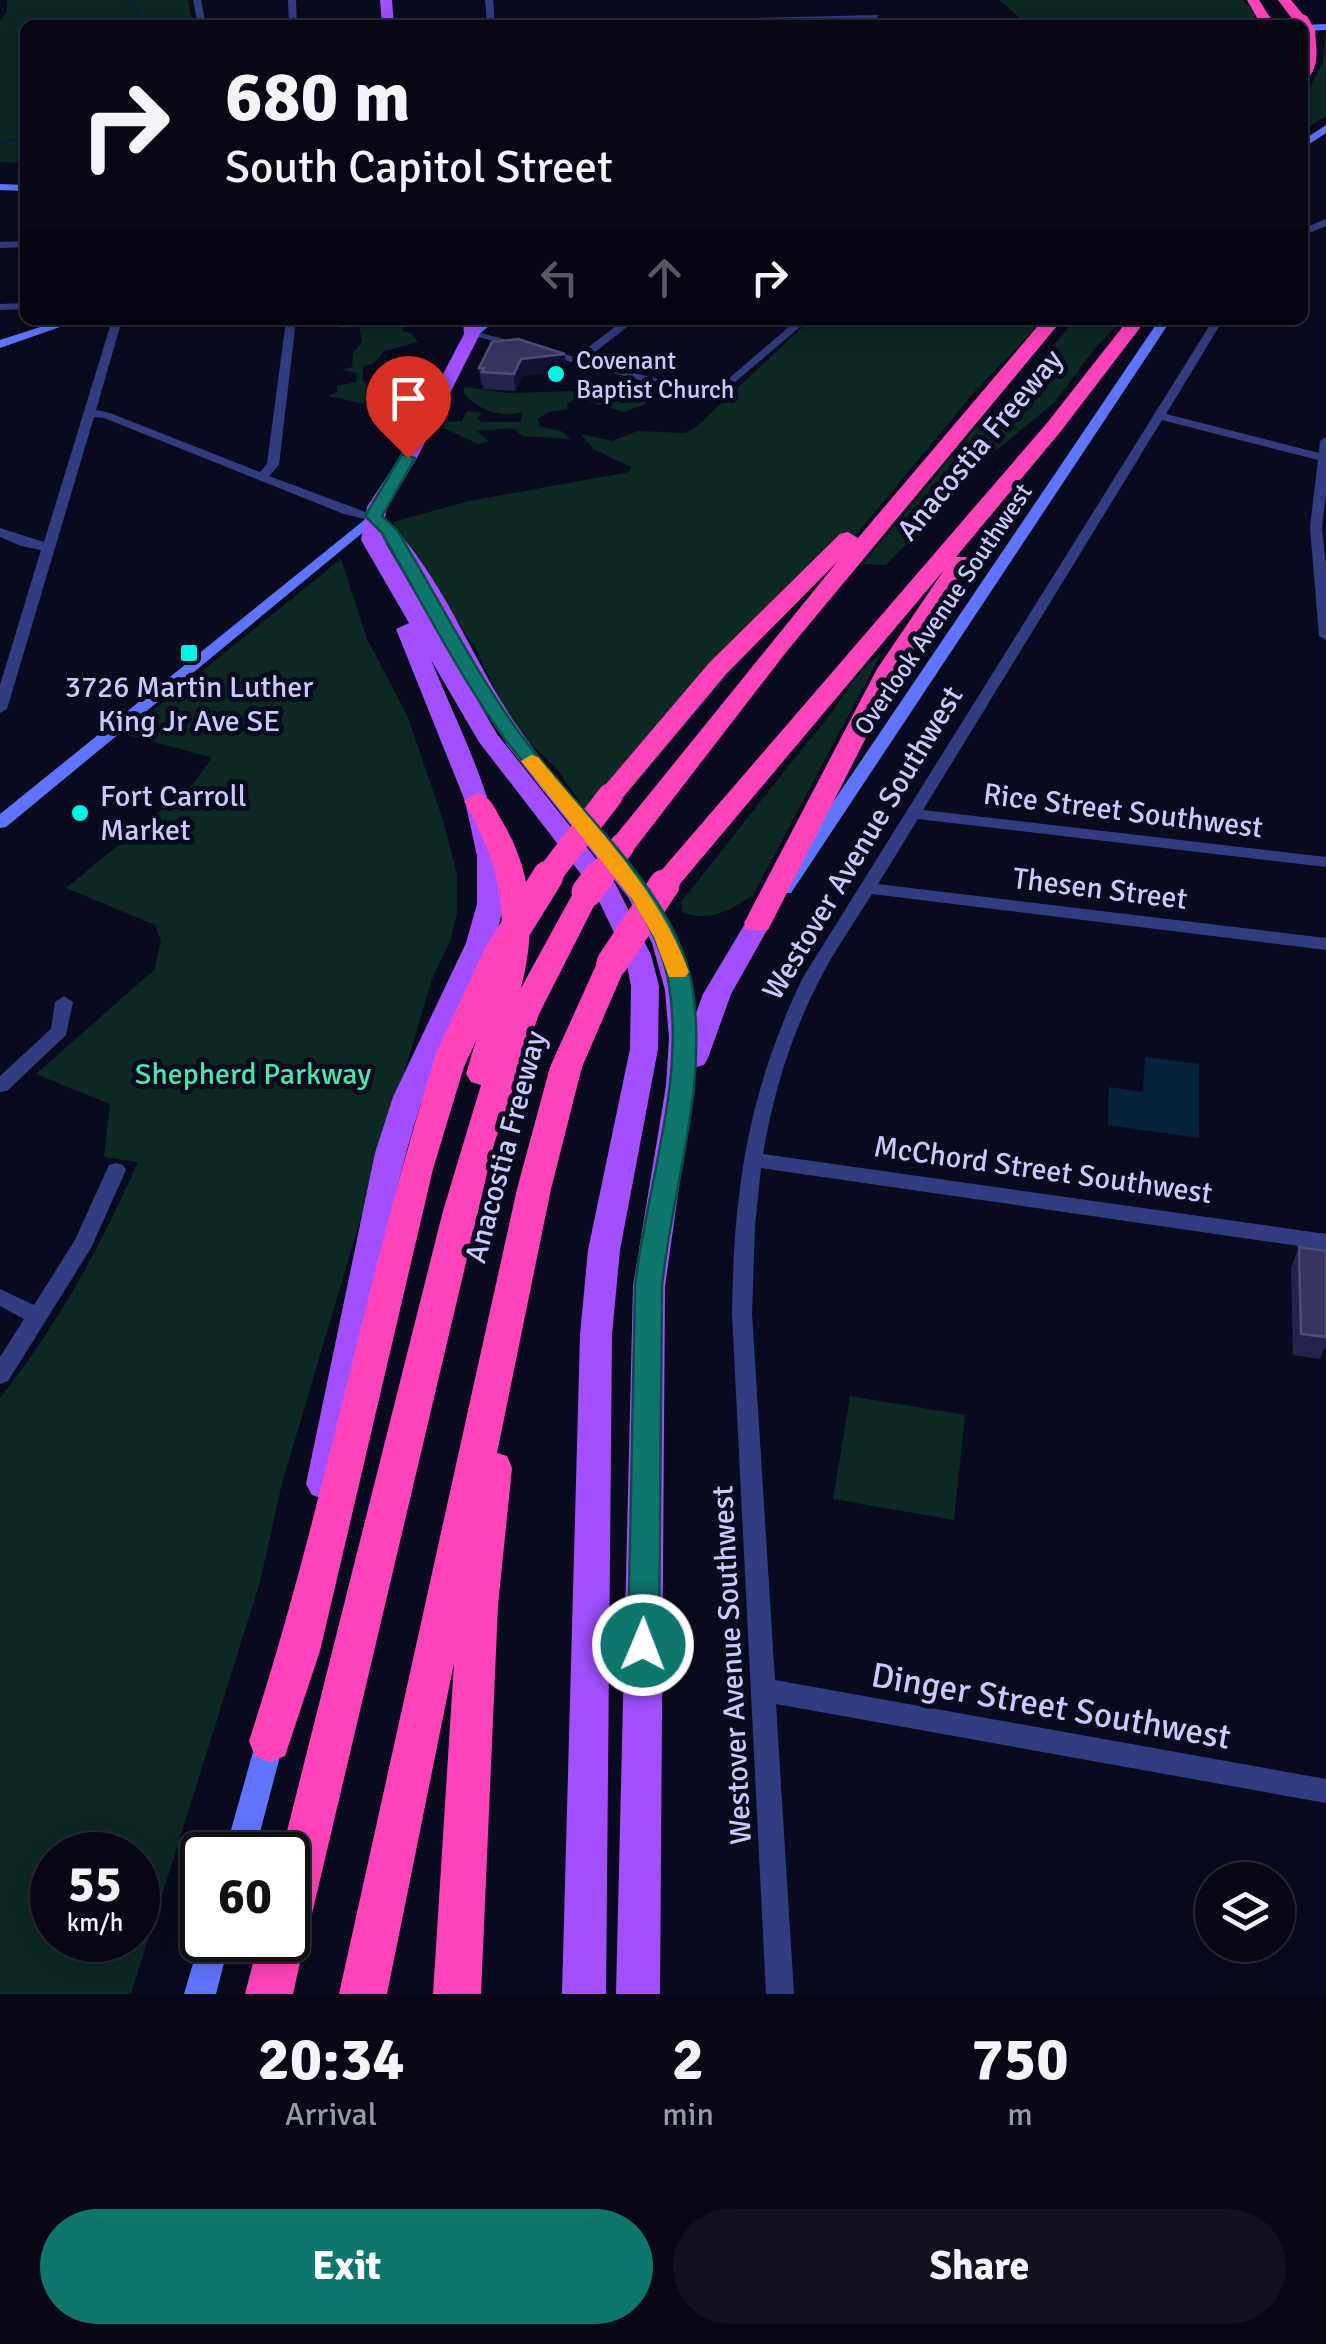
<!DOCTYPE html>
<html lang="en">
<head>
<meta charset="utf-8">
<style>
  :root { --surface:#080817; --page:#111120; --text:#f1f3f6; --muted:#989aa1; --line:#292936; --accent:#0f766e }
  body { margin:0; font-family:Signika,sans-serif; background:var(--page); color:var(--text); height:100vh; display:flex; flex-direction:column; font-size:38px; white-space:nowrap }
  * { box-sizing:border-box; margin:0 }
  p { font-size:32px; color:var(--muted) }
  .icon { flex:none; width:55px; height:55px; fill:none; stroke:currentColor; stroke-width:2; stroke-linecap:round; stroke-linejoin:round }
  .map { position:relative; height:1994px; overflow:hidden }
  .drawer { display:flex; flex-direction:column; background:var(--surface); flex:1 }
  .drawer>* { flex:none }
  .guide { position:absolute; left:20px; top:20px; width:1288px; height:305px; border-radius:15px; box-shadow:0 5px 25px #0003,0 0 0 2px var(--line); background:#080817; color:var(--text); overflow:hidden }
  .controls { position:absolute; left:1195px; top:1862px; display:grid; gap:20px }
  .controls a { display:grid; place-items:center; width:100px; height:100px; border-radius:50%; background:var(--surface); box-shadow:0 5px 25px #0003,0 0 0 2px var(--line); font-size:50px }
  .speed { position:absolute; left:30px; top:1832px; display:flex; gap:20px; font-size:50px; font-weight:700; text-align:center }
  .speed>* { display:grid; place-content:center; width:130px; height:130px; border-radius:50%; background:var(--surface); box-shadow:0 5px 25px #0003,0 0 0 2px var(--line); line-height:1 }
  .speed small { font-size:25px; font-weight:400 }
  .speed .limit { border:5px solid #111; border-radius:15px; background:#fff; color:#111 }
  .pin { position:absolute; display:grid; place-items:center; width:85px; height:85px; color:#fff; margin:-102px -42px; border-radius:50% 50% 50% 0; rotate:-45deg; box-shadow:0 0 10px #0007 }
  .pin .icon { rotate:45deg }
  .me { position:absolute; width:110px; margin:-55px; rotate:1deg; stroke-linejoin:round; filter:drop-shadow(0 0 8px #0008) }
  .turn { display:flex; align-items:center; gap:35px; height:210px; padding:0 40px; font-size:45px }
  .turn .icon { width:130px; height:130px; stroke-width:2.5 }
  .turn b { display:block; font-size:70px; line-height:85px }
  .lanes { display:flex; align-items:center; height:95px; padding:0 40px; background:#0003; justify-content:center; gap:50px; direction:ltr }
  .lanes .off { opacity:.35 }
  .eta { display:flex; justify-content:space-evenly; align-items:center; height:170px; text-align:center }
  .eta b { font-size:60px; font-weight:800; line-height:70px }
  .primary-button { display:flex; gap:20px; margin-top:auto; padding:20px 40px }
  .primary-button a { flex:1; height:115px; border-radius:60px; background:var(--accent); color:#fff; font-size:40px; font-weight:800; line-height:115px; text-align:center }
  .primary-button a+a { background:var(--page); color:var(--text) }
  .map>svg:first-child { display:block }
</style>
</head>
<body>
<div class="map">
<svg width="1326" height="1994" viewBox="0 0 1326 1994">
  <rect width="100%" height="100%" fill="#0b0b1f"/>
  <path fill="#0e2924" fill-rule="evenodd" d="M7,0H188L193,25H25V163L0,162V21L7,12Z
    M999,0H1242L1254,11L1256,25H1028Z
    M1326,31V116L1310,126L1303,122V102L1323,62Z
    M343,320H412L403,325V331L411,333L418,342L385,351L373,364L363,366V380L372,388L364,404L329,396L337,392V386L357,382L356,373L342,370L352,367L353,353L362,341L359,326L340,328Z
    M810,320H1044L976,390L841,553L818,571L607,817L589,815L557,769L512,726L477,651L393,522L469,501L629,472L631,467L593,449L581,434L612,441L638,431L685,433L695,428Z
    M1075,320H1122L1096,347L1054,403L993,453L886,565L863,564L977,426L1013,393Z
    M648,385L671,394L624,412L576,398L567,404L568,409L549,412L537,419L541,427L561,431L571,439L523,436L512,428L477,431L488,441L478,444L444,428L446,422L462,421L467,411L482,413L477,418L481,422H521L522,412C502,419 475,409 463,392L465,387L507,393L576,391L611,398Z
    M341,559L367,639L407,715L443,820L457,875V913L451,939L432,979L282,1483L260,1582L131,1994H0V1398C57,1326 101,1246 138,1162L104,1157L110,1104L36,1074L154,970L161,941L155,925L66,888L192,785L210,761V757L124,734ZM52,1855H138V1940H52Z
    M881,654L753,895C730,910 710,923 682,912L681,902C729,842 774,783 822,725C841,703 856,670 881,654Z
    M850,1396L965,1415L954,1520L833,1499Z"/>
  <path fill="#06233d" d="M1145,1057L1199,1064V1138L1108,1125L1109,1087L1143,1092Z"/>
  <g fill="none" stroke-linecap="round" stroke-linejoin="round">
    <path stroke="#06233d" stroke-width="2.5" d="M127,0L148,25
      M0,144L25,135"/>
    <path fill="#333c81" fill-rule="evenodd" d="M193,0H201L206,25H198Z
      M288,0H296L297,25H289Z
      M485,0H493L495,25H487Z
      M879,15L876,19L540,25L544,23Z
      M1326,219V226L1302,236V229Z
      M25,241V247L0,248V242Z
      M25,303V309L0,310V304Z
      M112,320H122L96,410L110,413L260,472L267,464L286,320H296L279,465L269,476L379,517L373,521L344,514L104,418L94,417L7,709L0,713V685L41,550L21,546L0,537V528L44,542Z
      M624,320H636L585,360L712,393L797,320H808L714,400L467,334L472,331L575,357Z
      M1213,320H1223L1166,414L1319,453L1320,441L1326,437V494L1322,527L1326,565V640L1319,636L1310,527L1318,460L1162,420L923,810L1326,857V867L918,819L878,884L1326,938V950L872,894C854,923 834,951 819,981C791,1035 773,1094 763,1154L1326,1234V1250L761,1168L755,1226L752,1313L775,1680L1326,1779V1803L776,1704L794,1994H766L732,1313C734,1187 748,1094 802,979Z
      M64,996L73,1002L66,1035L7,1091L0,1092V1076L51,1029L55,1002Z
      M116,1163L123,1165L126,1170L91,1248L8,1381L0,1384V1357L24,1319L0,1306V1289L34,1305L75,1240L109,1165Z"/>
    <path fill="#6075ff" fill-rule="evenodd" d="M1326,24V30L1302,31V25Z
      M1326,125V133L1302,149V141Z
      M0,184L25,185V191L0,190Z
      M62,320H80L0,348V340Z
      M482,320H496L476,337H468V331Z
      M1159,320H1171L791,893H777L775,889L777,885Z
      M373,513L380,517L378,520L6,827L0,828V814Z
      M270,1727L280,1731L284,1741L254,1855H224L256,1741L260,1731Z
      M202,1933V1940H230L216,1994H184Z"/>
    <path fill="#a250ff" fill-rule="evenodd" d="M380,0H392L394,25H382Z
      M463,320H479L480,334L417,458L387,507L385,518C443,576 470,656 515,723C580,820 683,891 695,1016L703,994L749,917H767L771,923L731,994L708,1058L704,1065L696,1067L665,1286L660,1994H616L633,1286L666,1086L669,1038L665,990L652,943L628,897L507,745L415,585L382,537L497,734L615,883L651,955L659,986L658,1049L620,1250L612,1335L606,1994H562L580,1335L588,1250L630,1049L631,986L625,955L594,891L479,742L431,660C462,737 506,814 503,899C501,958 440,1044 421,1103C381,1226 366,1358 342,1484L336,1495L324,1499L312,1495L306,1484L375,1153L393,1097L466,943L477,904V856L465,801L396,629L409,623L361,540L367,507L399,458L464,334Z"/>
    <path fill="#f4b" fill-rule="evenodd" d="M1247,0H1259L1275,25H1261Z
      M1278,0H1291L1309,22L1307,25H1297Z
      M1308,29L1315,33C1317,51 1320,72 1302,82V31Z
      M1043,320H1062L787,651L632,852H612L608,846L612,840L838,561L727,673L619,802H601L597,796L601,790L709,663L840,534L848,532L858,538Z
      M1128,320H1146L1061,431L956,557H969L972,562L901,669L768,930H748L744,923L877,669L944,570L674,891H654L650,885L654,879L1047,423Z
      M477,793C491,796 495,809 502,821C534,875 536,928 521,988L577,886H597L601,892L539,1014L494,1144L311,1918L303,1935L305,1940L293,1994H245L259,1940H288V1855H281L443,1211L481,1085L471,1082L466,1074C499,960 527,913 464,801Z
      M612,953L622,956L627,963L582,1067L551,1189L497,1453L507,1456L512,1468L498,1605L481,1994H433L454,1663L387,1994H339L517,1189L550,1067L597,963L602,956Z
      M450,1049L461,1052L466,1060L433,1169L320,1651L285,1756L270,1762L255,1756L249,1741C322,1518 364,1285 434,1060L439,1052Z"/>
    <path stroke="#f4b" stroke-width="15" d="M1302,22L1308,33"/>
    <path stroke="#f4b" stroke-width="25" d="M546,879L610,796
      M597,879L622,846"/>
    <path stroke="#f4b" stroke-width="31" d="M587,892L599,876
      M612,963L664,885
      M450,1060L499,955L548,876"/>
  </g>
  <path fill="#24234e" d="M479,368L566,371L522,376L515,391L483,389V385H481Z
    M1299,1247L1326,1251V1349H1324L1320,1359L1293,1355L1291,1268Z"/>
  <path fill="#131233" d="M565,354L566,371L522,376L515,391L514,374L521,359Z"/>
  <path fill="#363561" stroke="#4d4c7a" stroke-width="2.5" d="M518,339L565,354L521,359L514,374L482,372L484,368H479L492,342Z
    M1299,1247L1326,1251V1337L1301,1334Z"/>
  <path fill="#0f766e" stroke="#0a4d48" stroke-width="2.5" d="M402,454L415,458L382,516L397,530C437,596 473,668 518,731C573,807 675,890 692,985C709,1085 672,1188 662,1286L659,1645L654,1655L643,1659L632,1655L628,1645L635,1286C646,1188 685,1085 669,985C654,892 555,810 502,735C457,672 421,600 382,533L365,516Z"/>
  <path fill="#f59e0b" d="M531,755L538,757C594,825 658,888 689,972L685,977H669L654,937L632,899L521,761Z"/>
  <g fill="#00f4e6" stroke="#0b0b1f" stroke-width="4">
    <circle cx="556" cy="374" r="10"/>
    <rect x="179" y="643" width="20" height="20" rx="5"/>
    <circle cx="80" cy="813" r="10"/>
  </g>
  <g text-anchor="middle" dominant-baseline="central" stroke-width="10" stroke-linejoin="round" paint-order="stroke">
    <g font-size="25" fill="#c9cbff" stroke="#0b0b1f" text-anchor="start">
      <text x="576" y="360">Covenant<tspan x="576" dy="29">Baptist Church</tspan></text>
    </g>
    <g font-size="25" fill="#c9cbff" stroke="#0b0b1f">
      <text transform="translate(943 609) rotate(-56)">Overlook Avenue Southwest</text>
    </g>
    <g font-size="30" fill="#c9cbff" stroke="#0b0b1f">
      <text transform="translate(980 445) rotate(-50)">Anacostia Freeway</text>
      <text transform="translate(1123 811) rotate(7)">Rice Street Southwest</text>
      <text transform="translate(863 843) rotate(-59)">Westover Avenue Southwest</text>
      <text transform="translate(1100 889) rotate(7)">Thesen Street</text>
      <text transform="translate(506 1147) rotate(-75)">Anacostia Freeway</text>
      <text transform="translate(1043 1170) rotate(8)">McChord Street Southwest</text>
      <text transform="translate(732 1665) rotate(-93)">Westover Avenue Southwest</text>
    </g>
    <g font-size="30" fill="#c9cbff" stroke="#0b0b1f">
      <text x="189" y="687">3726 Martin Luther<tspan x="189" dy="34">King Jr Ave SE</tspan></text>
      <text x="100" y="796" text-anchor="start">Fort Carroll<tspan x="100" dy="34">Market</tspan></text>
    </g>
    <g font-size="30" fill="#4ee6a8" stroke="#0b0b1f">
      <text x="253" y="1074">Shepherd Parkway</text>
    </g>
    <g font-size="35" fill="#c9cbff" stroke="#0b0b1f">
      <text transform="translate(1051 1706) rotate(10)">Dinger Street Southwest</text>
    </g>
  </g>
</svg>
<div class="controls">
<a><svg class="icon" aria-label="layers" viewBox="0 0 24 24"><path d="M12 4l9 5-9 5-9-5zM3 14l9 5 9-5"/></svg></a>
</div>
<div class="speed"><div>55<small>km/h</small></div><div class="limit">60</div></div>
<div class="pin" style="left:408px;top:458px;background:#d93025"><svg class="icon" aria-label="arrive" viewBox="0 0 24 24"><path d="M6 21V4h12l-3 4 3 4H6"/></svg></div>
<svg class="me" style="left:643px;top:1645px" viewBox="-20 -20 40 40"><circle r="17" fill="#0f766e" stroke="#fff" stroke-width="3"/><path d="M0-11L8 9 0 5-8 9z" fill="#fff"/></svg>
<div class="guide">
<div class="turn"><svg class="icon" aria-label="right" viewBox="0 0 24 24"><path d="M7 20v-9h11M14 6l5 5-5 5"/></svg><div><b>680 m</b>South Capitol Street</div></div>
<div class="lanes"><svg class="icon off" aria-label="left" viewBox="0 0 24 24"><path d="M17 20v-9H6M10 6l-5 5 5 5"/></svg><svg class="icon off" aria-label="ahead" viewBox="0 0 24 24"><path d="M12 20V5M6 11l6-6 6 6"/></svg><svg class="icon" aria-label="right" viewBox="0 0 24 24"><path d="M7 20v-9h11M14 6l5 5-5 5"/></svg></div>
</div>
</div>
<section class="drawer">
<div class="eta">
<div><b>20:34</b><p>Arrival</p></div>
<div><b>2</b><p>min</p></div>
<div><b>750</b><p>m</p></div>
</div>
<div class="primary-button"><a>Exit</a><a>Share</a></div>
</section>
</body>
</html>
